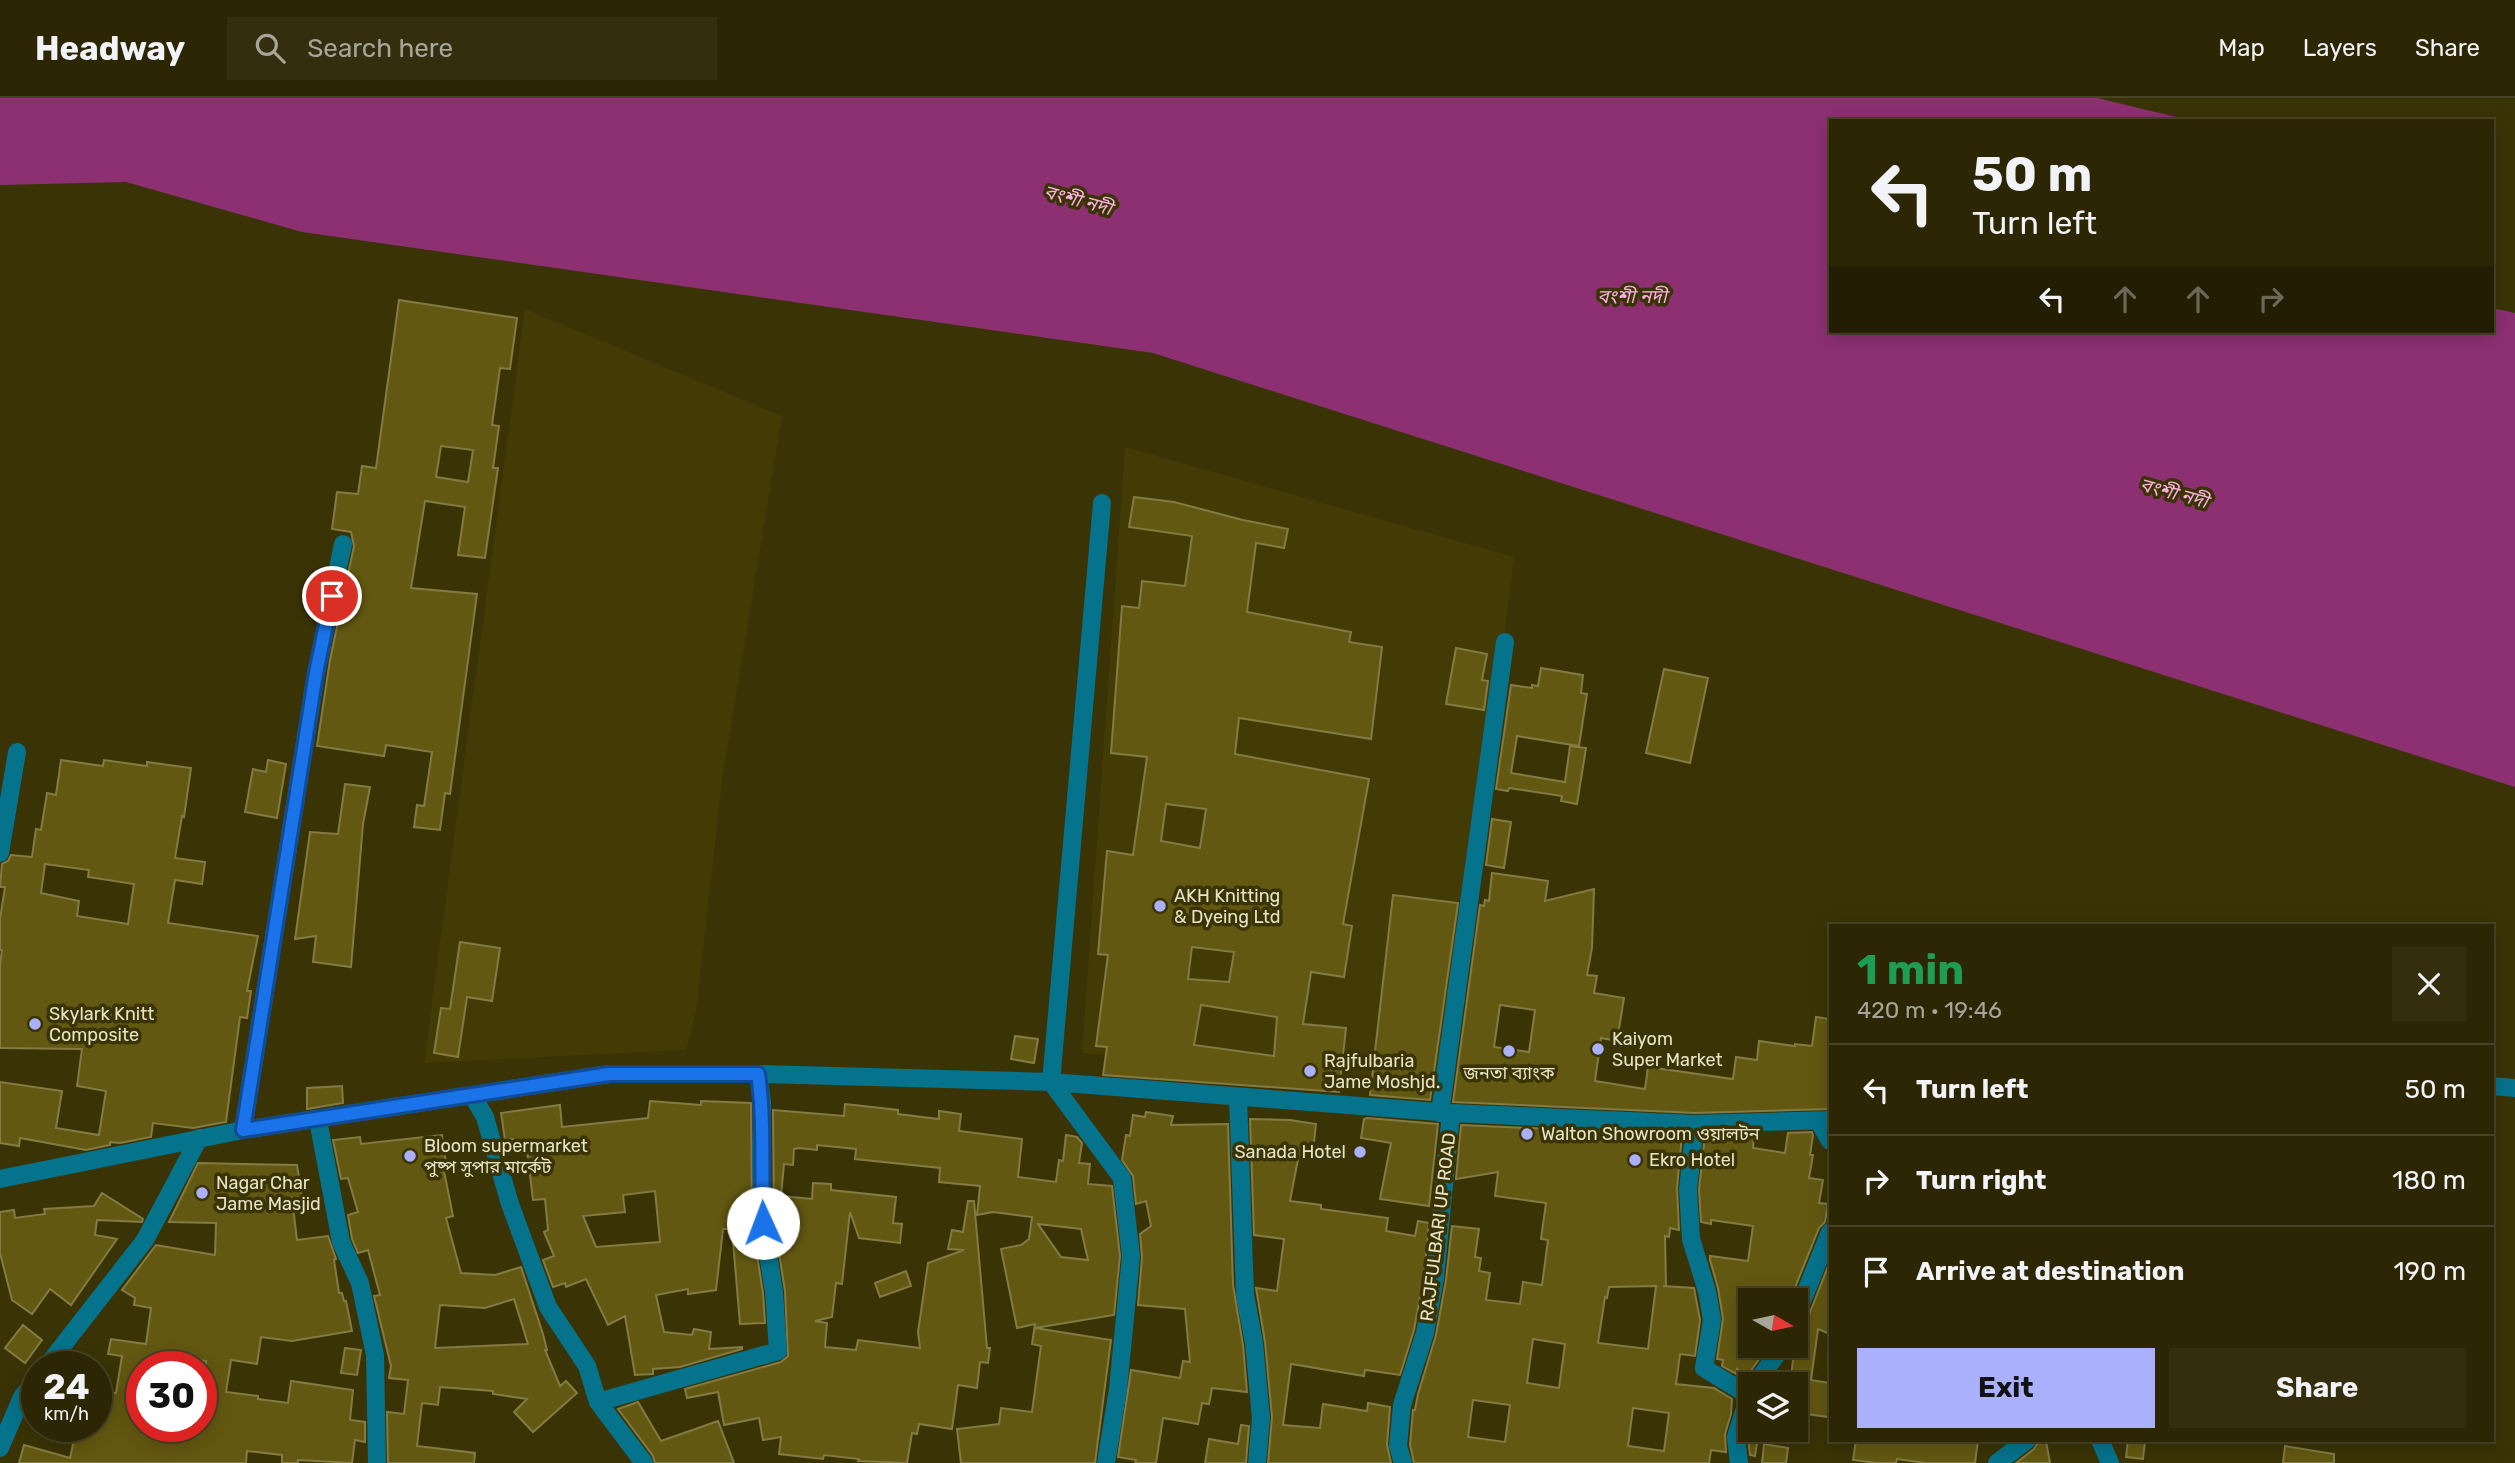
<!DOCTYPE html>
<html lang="en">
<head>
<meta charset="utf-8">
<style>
  :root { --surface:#2c2604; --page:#342e0e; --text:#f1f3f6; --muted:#a6a59a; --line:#484326; --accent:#aab0fb }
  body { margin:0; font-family:Rubik,"Noto Sans Bengali",sans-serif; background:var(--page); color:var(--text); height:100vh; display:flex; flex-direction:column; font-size:26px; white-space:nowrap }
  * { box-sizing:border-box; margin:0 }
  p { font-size:23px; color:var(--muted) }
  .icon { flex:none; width:38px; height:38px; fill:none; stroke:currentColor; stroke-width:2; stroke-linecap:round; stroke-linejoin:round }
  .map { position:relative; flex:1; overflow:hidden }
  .drawer { position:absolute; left:1829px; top:826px; width:665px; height:518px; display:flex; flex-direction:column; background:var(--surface); border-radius:0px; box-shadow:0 4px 18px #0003,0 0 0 2px var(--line) }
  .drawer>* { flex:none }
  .banner { position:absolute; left:1829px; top:21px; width:665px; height:214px; border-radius:0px; box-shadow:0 4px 18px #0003,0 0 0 2px var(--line); background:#2c2604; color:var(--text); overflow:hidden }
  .needle { width:46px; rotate:99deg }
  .controls { position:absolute; left:1738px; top:1190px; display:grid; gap:14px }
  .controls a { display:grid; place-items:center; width:70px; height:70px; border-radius:0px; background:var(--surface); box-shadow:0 4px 18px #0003,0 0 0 2px var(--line); font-size:35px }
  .speed { position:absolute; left:21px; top:1253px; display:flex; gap:14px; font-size:35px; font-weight:700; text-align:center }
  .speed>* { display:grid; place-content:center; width:91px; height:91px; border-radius:50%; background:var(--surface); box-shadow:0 4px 18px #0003,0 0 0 2px var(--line); line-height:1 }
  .speed small { font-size:18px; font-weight:400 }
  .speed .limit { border:10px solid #d22; background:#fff; color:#111 }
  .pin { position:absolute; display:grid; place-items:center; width:60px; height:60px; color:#fff; margin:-30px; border:4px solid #fff; border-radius:50%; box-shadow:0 2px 7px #0007 }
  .me { position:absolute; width:77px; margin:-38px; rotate:358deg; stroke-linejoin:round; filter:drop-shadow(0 0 5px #0008) }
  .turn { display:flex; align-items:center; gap:24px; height:147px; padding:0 28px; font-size:32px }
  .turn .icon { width:91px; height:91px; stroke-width:2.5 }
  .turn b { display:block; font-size:49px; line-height:60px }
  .lanes { display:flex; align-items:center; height:66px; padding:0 28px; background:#0003; justify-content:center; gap:35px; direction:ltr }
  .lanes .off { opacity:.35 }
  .round { display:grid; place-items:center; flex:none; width:74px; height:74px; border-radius:0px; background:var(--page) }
  .head { display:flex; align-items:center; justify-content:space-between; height:119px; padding:0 28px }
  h1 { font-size:42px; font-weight:700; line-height:52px; color:#1e9e55 }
  .primary-button { display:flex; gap:14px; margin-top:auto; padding:14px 28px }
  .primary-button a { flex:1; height:80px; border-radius:0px; background:var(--accent); color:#111; font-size:28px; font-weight:700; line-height:80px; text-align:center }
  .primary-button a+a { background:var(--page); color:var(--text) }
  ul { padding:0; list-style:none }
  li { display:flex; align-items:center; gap:21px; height:91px; padding:0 28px; border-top:2px solid var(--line) }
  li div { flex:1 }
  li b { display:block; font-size:26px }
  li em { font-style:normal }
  header { display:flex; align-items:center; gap:42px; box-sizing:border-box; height:98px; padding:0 35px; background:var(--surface); border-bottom:2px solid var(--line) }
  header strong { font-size:33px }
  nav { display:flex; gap:38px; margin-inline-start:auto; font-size:24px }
  .search { width:490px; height:63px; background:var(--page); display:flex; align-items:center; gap:18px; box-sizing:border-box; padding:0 24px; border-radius:0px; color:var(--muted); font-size:26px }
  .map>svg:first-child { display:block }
</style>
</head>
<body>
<header>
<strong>Headway</strong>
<div class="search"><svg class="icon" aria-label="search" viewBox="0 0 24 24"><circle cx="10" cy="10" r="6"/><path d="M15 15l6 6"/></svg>Search here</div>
<nav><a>Map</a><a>Layers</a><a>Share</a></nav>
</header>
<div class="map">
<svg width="2515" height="1365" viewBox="0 0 2515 1365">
  <rect width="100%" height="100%" fill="#3a3306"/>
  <path fill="#433b05" d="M525,211L782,318L723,676L696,914L686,952L424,965Z
    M1125,349L1514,459L1449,991L1182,982L1183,965L1082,955Z"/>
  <path fill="#8c3072" d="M0,0H2097L2193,23H1830V233H2492V210L2515,215V689L1153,255L302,134L126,84L0,87Z"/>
  <path fill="#635811" stroke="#837b43" stroke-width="2" fill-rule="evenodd" d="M399,202L517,220L510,271L500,270L492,327L499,328L493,370H498L485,460L458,457L465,409L425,403L411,490L477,496L450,696L445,695L440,732L414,729L417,707L424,708L432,654L386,647L384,658L317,648L330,562L354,448L351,434L332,431L337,394L358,396L362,368L376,370ZM441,348L473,352L468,384L436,379Z
    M1134,399L1174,404L1243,422L1288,431L1284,450L1256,445L1247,514L1351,534L1349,544L1382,549L1371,641L1239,620L1235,656L1369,681L1343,826L1352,828L1344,879L1311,874L1303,926L1346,930L1339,994L1103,977L1107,949L1096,948L1108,857L1098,856L1107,753L1133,757L1147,659L1111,655L1122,508L1139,510L1142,483L1185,488L1192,438L1129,429ZM1166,706L1206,711L1200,750L1161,743ZM1192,849L1234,854L1229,884L1188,881ZM1201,907L1277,919L1274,958L1194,947Z
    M1456,550L1487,556L1482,582L1488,583L1484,612L1446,606Z
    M1541,570L1583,577L1581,595L1587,596L1579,648L1517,638L1511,675L1565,684L1570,648L1586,650L1577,706L1561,703L1562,698L1509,690L1508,693L1496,691L1511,587L1532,590V587L1538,588Z
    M1664,571L1708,580L1690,665L1646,655Z
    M61,662L103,668L104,662L147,668V664L191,670L184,719L182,718L175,760L205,764L202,786L175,782L168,825L258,838L247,893H251L247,920L240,919L226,1024L193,1030L153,1025L151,1039L120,1045L110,1044V1047L86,1052L20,1040L19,1048L0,1045V984L62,993L56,1030L99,1037L106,993L77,988L82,951L0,950V867L2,852H0V821L5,789H0L2,766L8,763L11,757L32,759L36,731L41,732L47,695L56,697ZM45,766L89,772L88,779L134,786L128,826L77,818L79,803L41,795Z
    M268,662L286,666L277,720L245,714L253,671L266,674Z
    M345,686L370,689L363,726L351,869L313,864L316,838L295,841L310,734L338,736Z
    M1492,721L1511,724L1504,770L1486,767Z
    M1492,775L1548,783L1545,803L1594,791L1592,850L1587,877L1597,878L1594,895L1624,900L1617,943L1601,940L1595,983L1645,991L1648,969L1733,981L1736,959L1757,962L1759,943L1795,948V946L1812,948L1816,919L1830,921V1011L1695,1015L1453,1004L1480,807L1484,808L1485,802L1489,803ZM1500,907L1535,912L1529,954L1494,949Z
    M1393,797L1458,805L1430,1002L1370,997Z
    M460,844L500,850L492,903L467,899L458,959L434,955L441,910L450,911Z
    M1015,938L1038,941L1034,965L1011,961Z
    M342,988L343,1005L307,1011V990Z
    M650,1003L701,1007V1003L751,1005L752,1125L763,1195L765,1225L740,1226L732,1131H723L716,1192L688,1196V1191L656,1197L664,1234L692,1237L694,1231L711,1234L709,1251L742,1249V1251L680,1269L653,1271V1276L635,1277L625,1218L608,1227L586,1181L566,1189L565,1185L553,1189L543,1162L554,1158L544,1134L548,1132L545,1101L533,1102L527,1053L516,1055L513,1041L505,1042L501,1015L560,1007L562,1029L648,1020ZM655,1093L660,1144L596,1149L583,1118L625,1114L623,1097Z
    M845,1006L898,1012V1016L939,1021V1013L961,1016L959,1033L1022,1041L1018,1079L1056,1084L1059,1062L1063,1063L1066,1037L1077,1039L1082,1045L1079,1065L1090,1066L1088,1086L1112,1088L1120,1158L1114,1217L1035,1230L1111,1242L1095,1365H961L957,1331L999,1326L1001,1310L1032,1314L1041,1248L1032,1246L1035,1226L1017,1230L1001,1151L1021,1147L1029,1141L1032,1119L993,1114L977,1117L980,1088L939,1084L940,1070L855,1061L856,1051L817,1047V1052L799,1050L794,1051L793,1067L784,1066L781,1098L812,1101L813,1085L831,1086V1092L896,1099L893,1125L902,1126L900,1145L859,1140L850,1114L842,1186L836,1185L832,1219L815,1223L827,1225L825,1249L856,1252L858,1242L920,1250L918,1234L928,1165L964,1152L948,1151L952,1132L963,1134L968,1103H974L987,1250H990L988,1265L980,1264L977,1290L958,1287L952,1331L919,1326L917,1336L912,1335L907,1365L858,1363L859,1361L824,1357L823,1361L779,1356L781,1339L763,1342L759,1320L724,1327L718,1294L687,1300L685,1291L781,1264L788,1258L785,1193L774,1124L773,1012L844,1018ZM1038,1126L1081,1131L1088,1162L1061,1159Z
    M1146,1014L1173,1018L1171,1027L1228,1026L1233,1187L1243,1247L1247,1294L1212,1290L1209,1306L1202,1305L1198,1326L1163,1320L1156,1365H1135L1136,1362L1118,1359L1131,1272L1180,1280L1183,1263L1190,1264L1185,1211L1138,1207L1142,1159L1140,1136L1151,1128L1146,1103L1136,1106L1133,1078L1122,1062L1126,1037L1130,1038L1133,1017L1145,1019Z
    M1367,1020L1438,1026L1429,1108L1380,1101L1391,1045L1361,1040L1364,1021Z
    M1250,1021L1290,1022L1316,1026L1313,1053L1300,1051L1290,1103L1321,1107V1111L1388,1120L1386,1133L1415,1138L1418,1123L1429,1125L1424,1178L1414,1232L1400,1277L1365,1272L1364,1278L1291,1266L1283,1327L1320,1330L1323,1306L1367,1313L1368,1305L1390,1309L1387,1347L1391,1365H1268L1272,1319L1265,1244L1256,1190L1277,1193L1284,1141L1254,1137Z
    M1461,1027L1682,1037L1677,1090L1679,1132L1670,1130L1669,1139L1665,1138L1666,1188H1663L1694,1190L1700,1222L1695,1258L1680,1256L1676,1286L1714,1290L1732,1301L1731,1316L1725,1336L1726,1354L1711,1352L1709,1365H1414L1410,1347L1413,1312H1415L1418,1296L1436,1237L1446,1182L1452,1128L1479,1131L1475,1159L1481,1160L1479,1173L1490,1175L1486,1202L1520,1206L1523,1184L1542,1187L1548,1142L1541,1141L1546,1105L1495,1098L1498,1074L1456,1081ZM1656,1188L1648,1251L1598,1245L1605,1199L1607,1200L1609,1189ZM1533,1241L1565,1246L1559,1290L1527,1285ZM1473,1302L1510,1307L1505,1344L1468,1339ZM1633,1310L1669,1315L1664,1353L1628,1348Z
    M1812,1034L1813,1037L1810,1057H1813L1809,1080L1823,1082L1819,1105L1828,1106L1825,1124L1819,1130L1790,1202L1750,1201V1248H1769L1746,1279L1737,1271L1736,1276L1722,1268L1723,1262L1717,1261L1723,1221L1718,1190L1710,1162V1158L1748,1163L1753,1128L1711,1122V1126L1701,1124L1699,1091L1705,1037L1754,1036L1753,1050L1785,1055L1788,1035Z
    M442,1037L447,1072L444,1073L453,1118L446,1120L461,1175L495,1177L521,1169L543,1236L547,1252H545L560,1288L566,1283L577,1295L533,1334L514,1314L527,1301L493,1296V1293L440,1289L438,1307L422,1305L417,1348L475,1355L474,1365H388L387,1314L404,1316L408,1282L389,1280L391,1268L374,1198L380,1197L368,1152L358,1155L352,1141L348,1117L358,1114L348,1080L341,1081L333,1042L360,1039L361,1046ZM514,1201L528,1246L435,1250L440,1207L485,1210Z
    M198,1065L297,1067L302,1099L292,1100L297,1142L328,1138L336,1161L334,1162L339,1195H342L344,1203H346L352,1233L292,1243L261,1239L257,1266L231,1262L226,1294L258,1298V1301L288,1305L291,1283L353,1292L350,1322L365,1324V1344L355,1342L352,1365L298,1362V1365H282V1357L247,1353L246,1365H19L24,1347L70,1360L77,1328H96V1293L116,1295L122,1258L108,1256L111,1241L146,1246L151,1210L134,1207L135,1200L122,1192L156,1147L215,1157L216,1125L169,1124ZM175,1258L206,1263L201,1294V1328H142V1269H173Z
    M102,1095L143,1121L142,1124L97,1122L95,1137L117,1141L71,1207L50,1191L32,1216L12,1202L0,1155V1114L14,1112L15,1120L45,1116L44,1111L94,1108Z
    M1830,1163V1236L1818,1231L1811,1282L1830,1285L1828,1319L1806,1316L1805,1325L1796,1324V1278H1791L1797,1231L1796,1233V1229L1802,1227L1807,1222Z
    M906,1173L911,1188L880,1199L875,1185Z
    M23,1227L42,1242L25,1265L5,1250Z
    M345,1250L361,1252L357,1277L341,1275Z
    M638,1304L661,1343L718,1323L734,1365H655L653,1358L618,1311Z
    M1241,1327L1249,1328L1246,1365H1205L1209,1341L1238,1346Z
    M1750,1332H1759L1755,1358L1750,1357L1748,1340Z
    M1856,1342H1978L1975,1365H1925L1897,1361L1896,1365H1877L1853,1362Z
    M2128,1342L2145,1344L2143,1361L2126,1359Z
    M2046,1343L2050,1365H2016L2034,1351L2038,1345Z
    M1764,1346L1788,1350L1786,1365H1762Z
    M2285,1348L2334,1356V1365H2283Z"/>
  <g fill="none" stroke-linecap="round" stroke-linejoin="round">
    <path stroke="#05738c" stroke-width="18" d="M1102,405L1051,984L1122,1080L1131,1158L1118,1291L1106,1365
      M0,755L17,654
      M2492,988L2515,990
      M472,997L485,1019L510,1106L548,1209L587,1268L598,1304L644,1365
      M1238,999L1245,1197L1254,1245L1261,1320L1257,1365
      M1440,1015L1505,544
      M318,1022L341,1144L360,1185L375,1257L377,1365
      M1819,1024L1830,1043
      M1695,1026L1688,1091L1691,1141L1707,1193L1712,1222L1704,1270L1748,1297
      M243,1032L316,575L343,446
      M0,1081L243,1032L609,976H758L1051,984L1451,1015L1695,1026L1830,1022
      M1796,1218L1830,1134
      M46,1269L145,1142L199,1040
      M1755,1286L1783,1248
      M598,1304L778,1253L774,1194L763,1125L761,1063L762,1005L758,976
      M2100,1342L2110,1365
      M0,1350L22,1299L37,1280
      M1403,1365L1398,1348L1402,1307L1425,1235L1435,1180L1451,1015
      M1739,1365L1736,1339L1750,1294
      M1997,1365L2027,1342"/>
  </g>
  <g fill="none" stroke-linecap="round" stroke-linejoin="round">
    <defs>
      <path id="route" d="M332,498L316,575L243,1032L609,976H758C765,1025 761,1075 763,1125"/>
    </defs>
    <use href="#route" stroke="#114b97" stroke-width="18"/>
    <use href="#route" stroke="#1a73e8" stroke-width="12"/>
  </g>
  <g fill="#aab0fb" stroke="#3a3306" stroke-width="2.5">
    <circle cx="1160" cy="808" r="7"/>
    <circle cx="35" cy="926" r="7"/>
    <circle cx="1598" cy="951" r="7"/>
    <circle cx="1509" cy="953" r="7"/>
    <circle cx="1310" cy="973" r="7"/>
    <circle cx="1527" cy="1036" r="7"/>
    <circle cx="1360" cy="1054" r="7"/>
    <circle cx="410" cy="1058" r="7"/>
    <circle cx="1635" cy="1062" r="7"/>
    <circle cx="202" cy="1095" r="7"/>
  </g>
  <g text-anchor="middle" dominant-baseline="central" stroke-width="7" stroke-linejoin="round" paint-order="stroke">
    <g font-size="18" fill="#e7e3c6" stroke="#3a3306" text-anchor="start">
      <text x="1174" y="798">AKH Knitting<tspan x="1174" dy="21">&amp; Dyeing Ltd</tspan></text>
      <text x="49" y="916">Skylark Knitt<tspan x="49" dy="21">Composite</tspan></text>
      <text x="1612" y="941">Kaiyom<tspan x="1612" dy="21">Super Market</tspan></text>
      <text x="1324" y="963">Rajfulbaria<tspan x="1324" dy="21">Jame Moshjd.</tspan></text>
      <text x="1509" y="975" text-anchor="middle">জনতা ব্যাংক</text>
      <text x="1541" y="1036">Walton Showroom ওয়ালটন</text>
      <text x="424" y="1048">Bloom supermarket<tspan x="424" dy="21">পুষ্প সুপার মার্কেট</tspan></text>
      <text x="1346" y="1054" text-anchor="end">Sanada Hotel</text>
      <text x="1649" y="1062">Ekro Hotel</text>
      <text x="216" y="1085">Nagar Char<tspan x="216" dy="21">Jame Masjid</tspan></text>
    </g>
    <g font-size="18" fill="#e7e3c6" stroke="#3a3306">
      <text transform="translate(1438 1129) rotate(-83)">RAJFULBARI UP ROAD</text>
    </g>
    <g font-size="19" font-style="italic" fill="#fbb1e1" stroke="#3a3306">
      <text transform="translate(1078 102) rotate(15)">বংশী নদী</text>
      <text x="1632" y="198">বংশী নদী</text>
      <text transform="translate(2174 395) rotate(15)">বংশী নদী</text>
    </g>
  </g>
</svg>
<div class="controls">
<a><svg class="needle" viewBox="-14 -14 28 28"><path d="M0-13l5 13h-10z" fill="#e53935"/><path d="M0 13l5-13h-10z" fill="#a6a59a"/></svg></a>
<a><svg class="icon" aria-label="layers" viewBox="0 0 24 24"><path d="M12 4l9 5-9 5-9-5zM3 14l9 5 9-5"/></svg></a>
</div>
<div class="speed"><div>24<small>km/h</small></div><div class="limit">30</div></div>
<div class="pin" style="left:332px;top:498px;background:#d93025"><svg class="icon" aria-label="arrive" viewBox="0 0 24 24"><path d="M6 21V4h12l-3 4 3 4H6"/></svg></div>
<svg class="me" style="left:763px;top:1125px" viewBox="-20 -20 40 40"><circle r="19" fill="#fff"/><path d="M0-13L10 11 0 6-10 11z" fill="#1a73e8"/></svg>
<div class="banner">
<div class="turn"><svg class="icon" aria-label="left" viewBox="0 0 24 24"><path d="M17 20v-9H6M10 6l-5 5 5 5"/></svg><div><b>50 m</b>Turn left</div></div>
<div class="lanes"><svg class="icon" aria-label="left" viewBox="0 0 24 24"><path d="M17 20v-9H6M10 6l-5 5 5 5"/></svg><svg class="icon off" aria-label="ahead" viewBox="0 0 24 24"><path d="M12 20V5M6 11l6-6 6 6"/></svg><svg class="icon off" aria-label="ahead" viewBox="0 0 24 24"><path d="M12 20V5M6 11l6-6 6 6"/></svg><svg class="icon off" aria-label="right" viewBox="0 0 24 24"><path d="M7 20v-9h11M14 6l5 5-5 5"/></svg></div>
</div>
<section class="drawer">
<div class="head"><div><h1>1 min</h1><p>420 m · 19:46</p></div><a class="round"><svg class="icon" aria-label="close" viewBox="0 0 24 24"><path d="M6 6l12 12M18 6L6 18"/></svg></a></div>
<ul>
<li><svg class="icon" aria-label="left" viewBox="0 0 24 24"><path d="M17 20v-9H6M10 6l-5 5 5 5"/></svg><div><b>Turn left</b></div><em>50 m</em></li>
<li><svg class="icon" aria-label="right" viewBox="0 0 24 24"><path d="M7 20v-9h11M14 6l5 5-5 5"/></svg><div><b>Turn right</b></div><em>180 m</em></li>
<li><svg class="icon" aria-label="arrive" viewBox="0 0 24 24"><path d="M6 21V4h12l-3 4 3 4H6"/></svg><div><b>Arrive at destination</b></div><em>190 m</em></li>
</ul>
<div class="primary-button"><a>Exit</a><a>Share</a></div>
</section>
</div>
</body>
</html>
